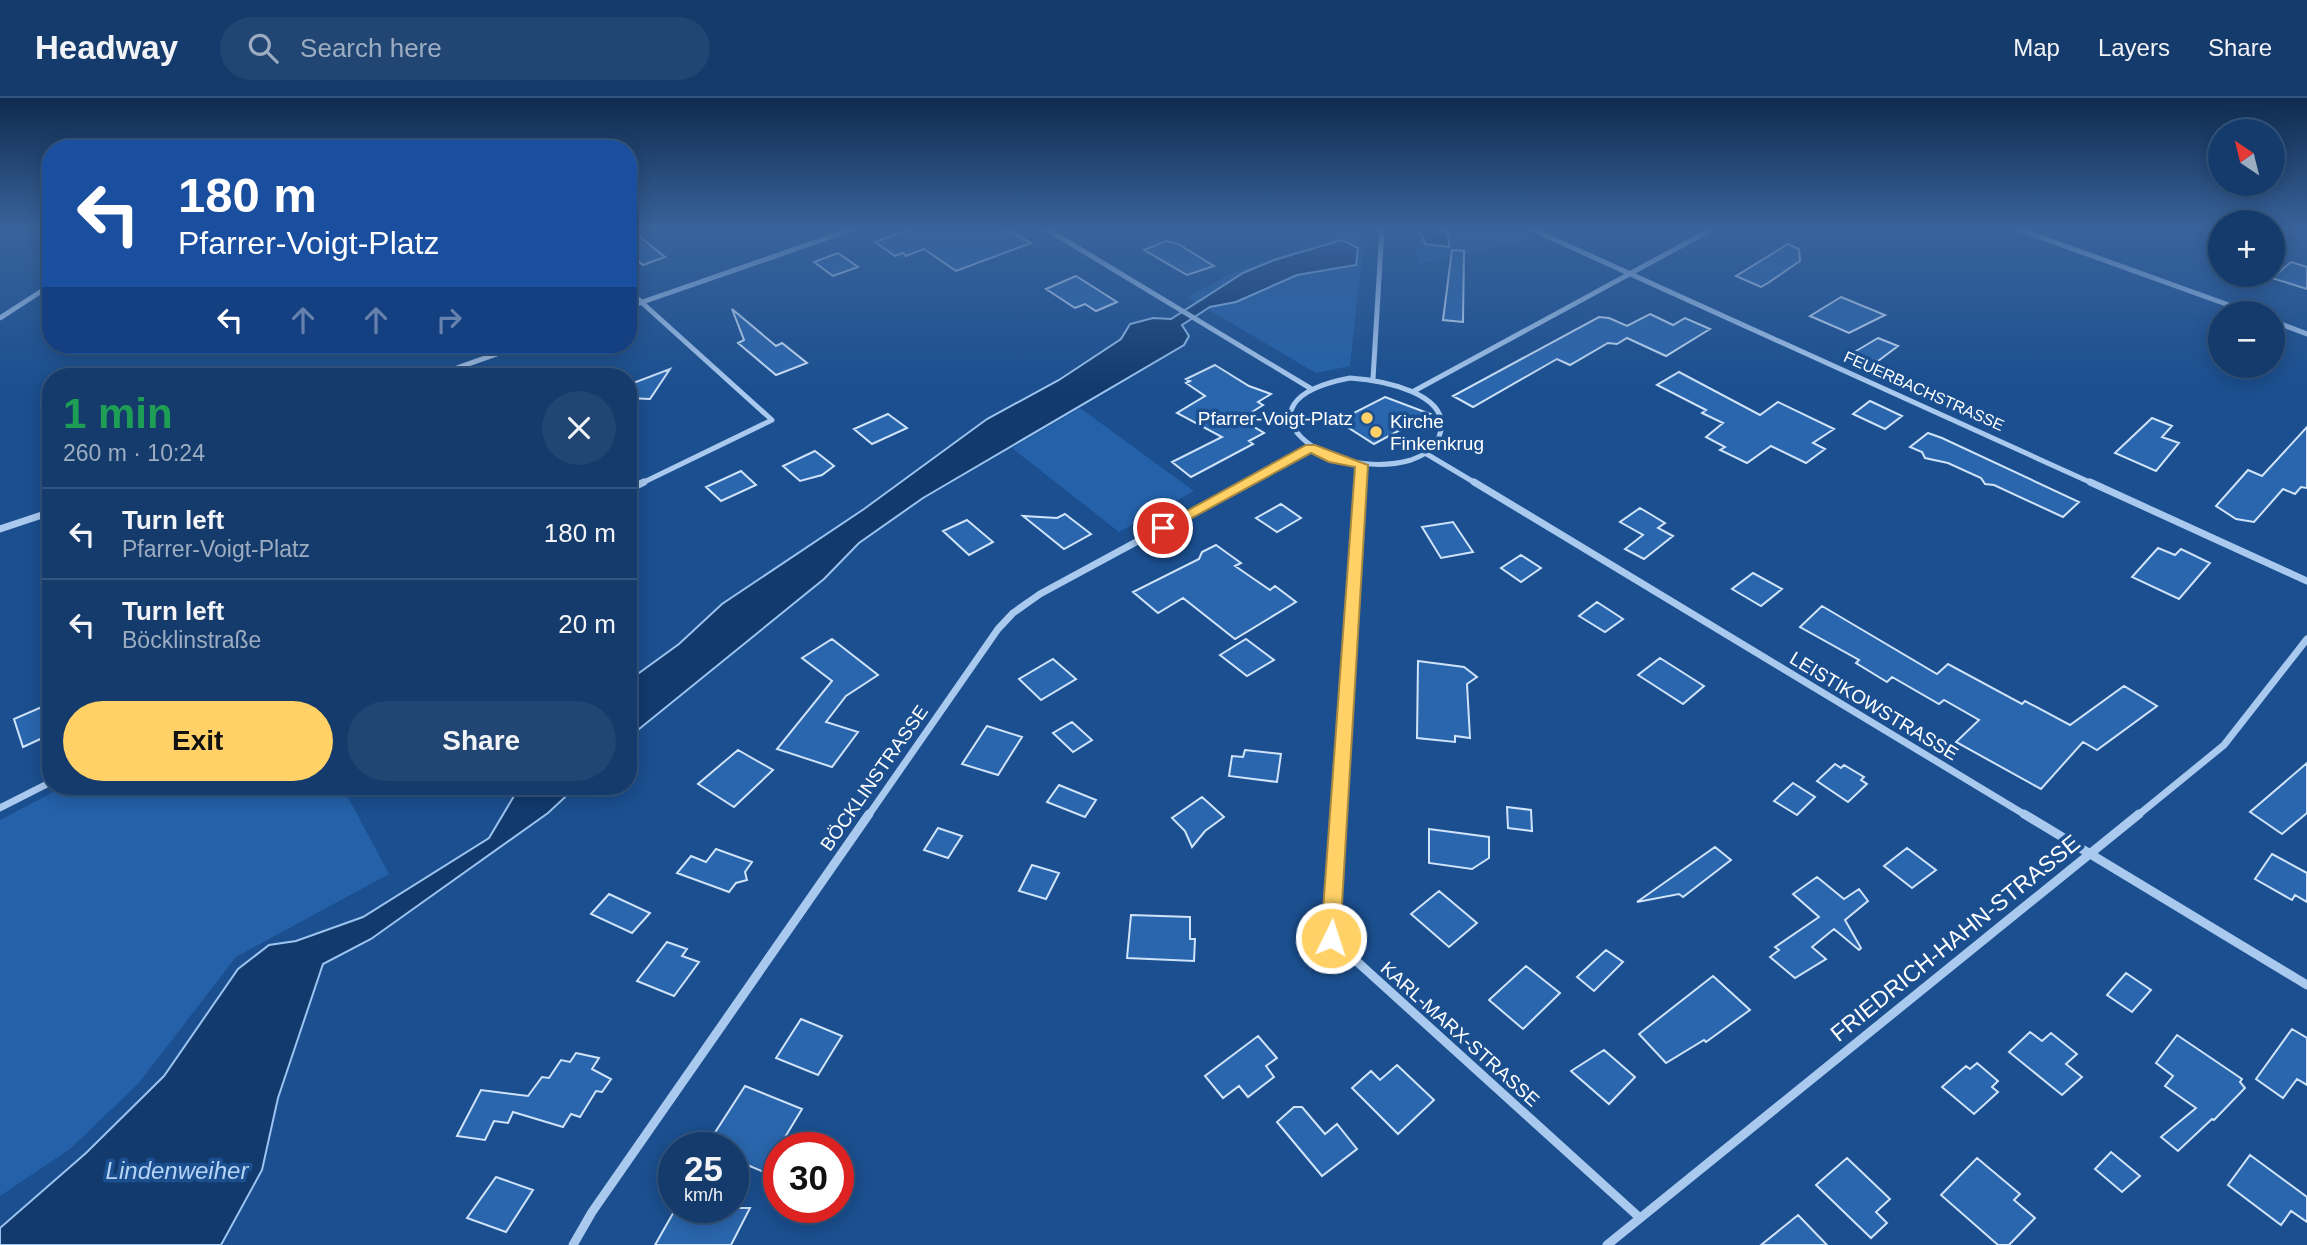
<!DOCTYPE html>
<html lang="en">
<head>
<meta charset="utf-8">
<style>
  :root { --surface:#143b6b; --page:#214673; --text:#f1f3f6; --muted:#9dadc1; --line:#33557e; --accent:#ffd166 }
  body { margin:0; font-family:Arial,sans-serif; background:var(--page); color:var(--text); height:100vh; display:flex; flex-direction:column; font-size:26px; white-space:nowrap }
  * { box-sizing:border-box; margin:0 }
  p { font-size:23px; color:var(--muted) }
  .icon { flex:none; width:38px; height:38px; fill:none; stroke:currentColor; stroke-width:2; stroke-linecap:round; stroke-linejoin:round }
  .map { position:relative; flex:1; overflow:hidden }
  .details { position:absolute; left:42px; top:270px; width:595px; height:427px; display:flex; flex-direction:column; background:var(--surface); border-radius:28px; box-shadow:0 4px 18px #0003,0 0 0 2px var(--line) }
  .details>* { flex:none }
  .banner { position:absolute; left:42px; top:42px; width:595px; height:214px; border-radius:28px; box-shadow:0 4px 18px #0003,0 0 0 2px var(--line); background:#1a4fa0; color:#fff; overflow:hidden }
  .needle { width:46px; rotate:325deg }
  .tools { position:absolute; left:2208px; top:21px; display:grid; gap:14px }
  .tools a { display:grid; place-items:center; width:77px; height:77px; border-radius:50%; background:var(--surface); box-shadow:0 4px 18px #0003,0 0 0 2px var(--line); font-size:35px }
  .speed { position:absolute; left:658px; top:1034px; display:flex; gap:14px; font-size:35px; font-weight:700; text-align:center }
  .speed>* { display:grid; place-content:center; width:91px; height:91px; border-radius:50%; background:var(--surface); box-shadow:0 4px 18px #0003,0 0 0 2px var(--line); line-height:1 }
  .speed small { font-size:18px; font-weight:400 }
  .speed .limit { border:10px solid #d22; background:#fff; color:#111 }
  .pin { position:absolute; display:grid; place-items:center; width:60px; height:60px; color:#fff; margin:-30px; border:4px solid #fff; border-radius:50%; box-shadow:0 2px 7px #0007 }
  .me { position:absolute; width:77px; margin:-38px; rotate:4deg; stroke-linejoin:round; filter:drop-shadow(0 0 5px #0008) }
  .turn { display:flex; align-items:center; gap:24px; height:147px; padding:0 21px; font-size:32px }
  .turn .icon { width:91px; height:91px; stroke-width:2.5 }
  .turn b { display:block; font-size:49px; line-height:60px }
  .lanes { display:flex; align-items:center; height:66px; padding:0 21px; background:#0003; justify-content:center; gap:35px; direction:ltr }
  .lanes .off { opacity:.35 }
  .round { display:grid; place-items:center; flex:none; width:74px; height:74px; border-radius:37px; background:var(--page) }
  .headline { display:flex; align-items:center; justify-content:space-between; height:119px; padding:0 21px }
  h1 { font-size:42px; font-weight:600; line-height:52px; color:#1e9e55 }
  .primary-button { display:flex; gap:14px; margin-top:auto; padding:14px 21px }
  .primary-button a { flex:1; height:80px; border-radius:42px; background:var(--accent); color:#111; font-size:28px; font-weight:600; line-height:80px; text-align:center }
  .primary-button a+a { background:var(--page); color:var(--text) }
  ul { padding:0; list-style:none }
  li { display:flex; align-items:center; gap:21px; height:91px; padding:0 21px; border-top:2px solid var(--line) }
  li div { flex:1 }
  li b { display:block; font-size:26px }
  li em { font-style:normal }
  header { display:flex; align-items:center; gap:42px; box-sizing:border-box; height:98px; padding:0 35px; background:var(--surface); border-bottom:2px solid var(--line) }
  header strong { font-size:33px }
  nav { display:flex; gap:38px; margin-inline-start:auto; font-size:24px }
  .search { width:490px; height:63px; background:var(--page); display:flex; align-items:center; gap:18px; box-sizing:border-box; padding:0 24px; border-radius:38px; color:var(--muted); font-size:26px }
  .map>svg:first-child { display:block }
</style>
</head>
<body>
<header>
<strong>Headway</strong>
<div class="search"><svg class="icon" aria-label="search" viewBox="0 0 24 24"><circle cx="10" cy="10" r="6"/><path d="M15 15l6 6"/></svg>Search here</div>
<nav><a>Map</a><a>Layers</a><a>Share</a></nav>
</header>
<div class="map">
<svg width="2307" height="1147" viewBox="0 0 2307 1147">
  <rect width="100%" height="100%" fill="#1b4f8f"/>
  <path fill="#2461a8" d="M1417,130L1436,149L1449,148L1448,136L1437,130H1515L1536,140L1417,167Z
    M1351,132L1365,133L1350,268L1316,275L1209,212L1210,209L1236,204L1297,177L1356,167L1342,142C1293,159 1238,170 1197,205L1188,199L1228,177Z
    M1080,310L1194,393L1119,434L1012,350Z
    M65,688H342L389,776L236,859L138,986L70,1051L0,1098V722Z"/>
  <path fill="#123a6d" stroke="#9cc4f0" stroke-width="2" d="M1419,130H1437L1448,136L1449,149L1425,146Z
    M1342,142L1358,150L1356,167L1297,177L1236,204L1210,209L1182,227L1189,238L1184,247L923,400L859,445L824,481L628,640V583L679,546L722,506L864,411L987,321L1059,282L1121,241L1130,226L1153,220L1171,221L1243,175L1274,162Z
    M520,688H577L548,715L371,841L323,866L278,1000L262,1072L221,1147H0V1130L86,1055L164,978L238,871L269,847L296,843L363,819L489,740Z"/>
  <path fill="#2a66ad" stroke="#cfe3fa" stroke-width="2" d="M628,130H629L665,159L643,167L628,154Z
    M915,130H1004L1031,145L956,173L924,151L906,158L903,155L895,158L875,144Z
    M1166,143L1178,146L1214,168L1187,177L1144,152Z
    M1788,146L1799,151L1800,163L1768,185L1761,189L1736,178Z
    M1452,152L1464,153L1463,224L1443,222Z
    M838,155L858,169L833,178L814,164Z
    M2291,164L2307,169V191L2272,180Z
    M1076,178L1117,204L1096,213L1085,206L1075,210L1046,191Z
    M1841,199L1885,217L1849,235L1810,218Z
    M732,211L776,248L782,245L807,265L776,277L738,245L744,242Z
    M1650,216L1673,227L1685,220L1710,231L1666,258L1627,240L1617,246L1608,245L1570,267L1557,261L1473,309L1453,298L1599,219L1609,220L1627,228Z
    M1878,240L1898,248L1878,263L1846,259Z
    M1215,267L1249,288L1271,296L1258,304L1263,307L1241,321L1264,335L1249,343L1253,346L1191,379L1172,364L1222,339L1177,315L1205,298L1186,285L1190,283L1186,281Z
    M670,271L650,301L628,300V287Z
    M1679,274L1760,317L1778,304L1834,331L1813,345L1825,351L1806,365L1771,348L1747,365L1720,352L1725,349L1706,339L1723,325L1702,315L1706,312L1657,287Z
    M1385,299L1430,316L1374,346L1338,323Z
    M1870,303L1902,318L1885,331L1853,316Z
    M888,316L907,330L872,346L854,331Z
    M2152,320L2172,328L2162,339L2179,345L2156,373L2115,355Z
    M2307,329V390L2301,389L2295,396L2283,391L2254,424L2236,421L2216,408L2248,372L2262,378Z
    M1928,335L1942,340L2079,404L2063,419L1994,387L1985,386L1981,380L1948,365L1925,360L1922,354L1910,349Z
    M815,353L834,368L822,377L800,383L783,368Z
    M741,373L756,387L721,403L706,389Z
    M1281,406L1301,420L1277,434L1256,420Z
    M1640,410L1665,425L1658,430L1673,438L1644,461L1625,451L1643,437L1620,424Z
    M1065,416L1091,436L1064,451L1023,418L1057,420Z
    M967,422L993,444L969,457L943,433Z
    M1453,424L1473,454L1441,460L1422,429Z
    M1216,447L1241,465L1235,468L1270,492L1275,488L1296,504L1235,541L1183,500L1158,515L1133,494L1199,461L1202,454Z
    M2158,450L2175,457L2181,451L2210,465L2179,501L2132,479Z
    M1521,457L1541,470L1521,484L1501,470Z
    M1753,475L1782,491L1761,508L1732,491Z
    M1597,504L1623,521L1605,534L1579,518Z
    M1822,508L1937,576L1948,566L2022,606L2025,603L2070,627L2124,588L2157,608L2097,652L2083,644L2041,691L1956,644L1979,622L1944,602L1939,606L1892,579L1887,584L1856,565L1859,562L1800,529Z
    M832,541L878,577L846,598L826,624L858,634L832,669L777,651L832,583L802,560Z
    M1246,541L1274,562L1247,578L1220,557Z
    M1660,560L1704,588L1683,606L1638,577Z
    M1053,561L1076,581L1041,602L1019,581Z
    M1418,563L1464,569L1477,579L1467,586L1470,640L1455,638V644L1417,640Z
    M51,605V636L23,649L14,621Z
    M1072,624L1092,642L1073,654L1053,635Z
    M987,628L1022,639L998,677L962,666Z
    M738,652L773,672L734,709L698,686Z
    M1245,652L1281,656L1277,684L1229,678L1232,658L1243,659Z
    M2307,665V715L2282,736L2250,714Z
    M1835,666L1841,670L1844,667L1864,679L1861,682L1867,686L1848,704L1817,683Z
    M1793,685L1815,699L1797,717L1774,703Z
    M1059,687L1096,702L1085,719L1047,704Z
    M1202,699L1224,719L1205,733L1192,749L1185,733L1172,720Z
    M1507,709L1531,712L1532,733L1508,730Z
    M938,730L962,738L948,760L924,752Z
    M1429,731L1489,739V760L1472,771L1429,765Z
    M1715,749L1731,762L1683,799L1679,796L1637,804Z
    M1907,750L1936,772L1912,790L1884,768Z
    M716,751L752,764L745,774L747,782L736,785L729,794L677,775L691,758L706,764Z
    M2272,756L2307,775V804L2295,797L2292,802L2255,781Z
    M1032,767L1059,775L1046,801L1019,793Z
    M1817,779L1844,801L1859,791L1868,803L1845,822L1861,850L1859,852L1834,831L1812,849L1826,861L1795,880L1770,859L1779,852L1775,849L1819,819L1793,796Z
    M1439,793L1477,825L1449,849L1411,816Z
    M609,796L650,815L632,835L591,816Z
    M1131,817L1190,819V841H1195L1194,863L1127,860Z
    M667,844L687,851L682,858L699,864L674,898L637,883Z
    M1606,852L1623,864L1594,893L1577,879Z
    M1526,868L1560,895L1523,931L1489,902Z
    M2126,875L2151,892L2132,914L2107,897Z
    M1713,878L1750,912L1706,944L1704,942L1666,965L1639,936Z
    M801,921L842,938L818,977L776,960Z
    M2292,931L2307,940V987L2297,981L2283,1000L2256,981Z
    M2030,934L2042,943L2051,935L2077,956L2066,966L2082,979L2062,997L2009,954Z
    M2177,937L2242,981L2240,984L2245,990L2214,1022L2212,1021L2178,1053L2161,1039L2196,1010L2165,988L2173,978L2156,965Z
    M1258,938L1277,960L1266,968L1274,979L1248,999L1239,988L1223,1000L1205,978Z
    M1604,952L1635,979L1609,1006L1571,973Z
    M576,955L599,960L592,971L611,981L602,994L596,993L580,1019L571,1016L563,1029L513,1014L508,1025L494,1023L485,1042L457,1038L481,992L528,998L542,979L549,980L561,962L570,964Z
    M1977,965L1998,983L1992,989L1998,994L1974,1016L1942,989L1966,968L1970,971Z
    M1397,967L1434,1002L1398,1036L1352,990L1371,973L1380,982Z
    M745,988L802,1011L764,1074L733,1061V1050H705Z
    M1294,1009H1302L1325,1036L1337,1026L1357,1051L1322,1078L1277,1024Z
    M2111,1054L2140,1078L2122,1094L2095,1071Z
    M2250,1057L2307,1099V1124L2291,1113L2281,1127L2228,1087Z
    M1847,1060L1890,1101L1876,1114L1887,1125L1871,1140L1816,1087Z
    M1977,1060L2020,1096L2014,1102L2035,1120L2009,1147H1998L1941,1097Z
    M496,1079L533,1092L506,1134L467,1120Z
    M676,1110H750L731,1147H655Z
    M1798,1117L1827,1147H1761Z"/>
  <g fill="none" stroke-linecap="round" stroke-linejoin="round">
    <path stroke="#a9c9ee" stroke-width="5" d="M1045,130L1310,290
      M1529,130L2094,386
      M2015,130L2251,215
      M628,192L772,322L640,386
      M628,209L856,130
      M0,220L51,187
      M2273,223L2307,236
      M434,278L522,247
      M1350,280C1378,282 1456,294 1439,339C1435,350 1423,358 1411,362C1326,386 1223,304 1350,280Z
      M1373,281L1382,130
      M1414,293L1714,130
      M1425,355L1477,386
      M1244,386L1311,350
      M1361,386L1362,367"/>
    <path stroke="#a9c9ee" stroke-width="7" d="M1474,384L2027,718
      M2090,384L2307,483
      M628,392L644,384
      M0,431L51,414
      M0,710L51,684
      M868,718L998,531L1013,515L1040,496L1247,384
      M1339,718L1361,384
      M2137,718L2224,647L2307,541"/>
    <path stroke="#a9c9ee" stroke-width="9" d="M1339,716L1331,840L1640,1120
      M2024,716L2307,887
      M573,1147L592,1114L869,716
      M1607,1147L2139,716"/>
  </g>
  <linearGradient id="sky" x2="0" y2="1"><stop stop-color="#0f2b4f"/><stop offset="0.45" stop-color="#39639b"/><stop offset="1" stop-color="#39639b" stop-opacity="0"/></linearGradient>
  <rect width="2307" height="290" fill="url(#sky)"/>
  <path fill="#ffd166" stroke="#a68842" stroke-width="2" d="M1306,347H1315L1368,367L1340,840L1337,846H1324L1321,840L1355,369L1329,364L1311,355L1168,433L1163,434L1156,430Z"/>
  <g fill="#ffd166" stroke="#1b4f8f" stroke-width="2.5">
    <circle cx="1367" cy="320" r="7"/>
    <circle cx="1376" cy="334" r="7"/>
  </g>
  <g text-anchor="middle" dominant-baseline="central" stroke-width="7" stroke-linejoin="round" paint-order="stroke">
    <g font-size="16" fill="#fff" stroke="#1b4f8f">
      <text transform="translate(1924 293) rotate(24)">FEUERBACHSTRASSE</text>
    </g>
    <g font-size="19" fill="#fff" stroke="#1b4f8f" text-anchor="end">
      <text x="1353" y="320">Pfarrer-Voigt-Platz</text>
      <text x="1390" y="323" text-anchor="start">Kirche<tspan x="1390" dy="22">Finkenkrug</tspan></text>
    </g>
    <g font-size="19" fill="#fff" stroke="#1b4f8f">
      <text transform="translate(1874 608) rotate(31)">LEISTIKOWSTRASSE</text>
      <text transform="translate(874 680) rotate(-55)">BÖCKLINSTRASSE</text>
      <text transform="translate(1460 936) rotate(42)">KARL-MARX-STRASSE</text>
    </g>
    <g font-size="23" fill="#fff" stroke="#1b4f8f">
      <text transform="translate(1955 840) rotate(-39)">FRIEDRICH-HAHN-STRASSE</text>
    </g>
    <g font-size="24" font-style="italic" fill="#b5d3f5" stroke="#1b4f8f">
      <text x="177" y="1072">Lindenweiher</text>
    </g>
  </g>
</svg>
<div class="tools">
<a><svg class="needle" viewBox="-14 -14 28 28"><path d="M0-13l5 13h-10z" fill="#e53935"/><path d="M0 13l5-13h-10z" fill="#9dadc1"/></svg></a>
<a>+</a>
<a>−</a>
</div>
<div class="speed"><div>25<small>km/h</small></div><div class="limit">30</div></div>
<div class="pin" style="left:1163px;top:430px;background:#d93025"><svg class="icon" aria-label="arrive" viewBox="0 0 24 24"><path d="M6 21V4h12l-3 4 3 4H6"/></svg></div>
<svg class="me" style="left:1331px;top:840px" viewBox="-20 -20 40 40"><circle r="17" fill="#ffd166" stroke="#fff" stroke-width="3"/><path d="M0-11L8 9 0 5-8 9z" fill="#fff"/></svg>
<div class="banner">
<div class="turn"><svg class="icon" aria-label="left" viewBox="0 0 24 24"><path d="M17 20v-9H6M10 6l-5 5 5 5"/></svg><div><b>180 m</b>Pfarrer-Voigt-Platz</div></div>
<div class="lanes"><svg class="icon" aria-label="left" viewBox="0 0 24 24"><path d="M17 20v-9H6M10 6l-5 5 5 5"/></svg><svg class="icon off" aria-label="ahead" viewBox="0 0 24 24"><path d="M12 20V5M6 11l6-6 6 6"/></svg><svg class="icon off" aria-label="ahead" viewBox="0 0 24 24"><path d="M12 20V5M6 11l6-6 6 6"/></svg><svg class="icon off" aria-label="right" viewBox="0 0 24 24"><path d="M7 20v-9h11M14 6l5 5-5 5"/></svg></div>
</div>
<section class="details">
<div class="headline"><div><h1>1 min</h1><p>260 m · 10:24</p></div><a class="round"><svg class="icon" aria-label="close" viewBox="0 0 24 24"><path d="M6 6l12 12M18 6L6 18"/></svg></a></div>
<ul>
<li><svg class="icon" aria-label="left" viewBox="0 0 24 24"><path d="M17 20v-9H6M10 6l-5 5 5 5"/></svg><div><b>Turn left</b><p>Pfarrer-Voigt-Platz</p></div><em>180 m</em></li>
<li><svg class="icon" aria-label="left" viewBox="0 0 24 24"><path d="M17 20v-9H6M10 6l-5 5 5 5"/></svg><div><b>Turn left</b><p>Böcklinstraße</p></div><em>20 m</em></li>
</ul>
<div class="primary-button"><a>Exit</a><a>Share</a></div>
</section>
</div>
</body>
</html>
